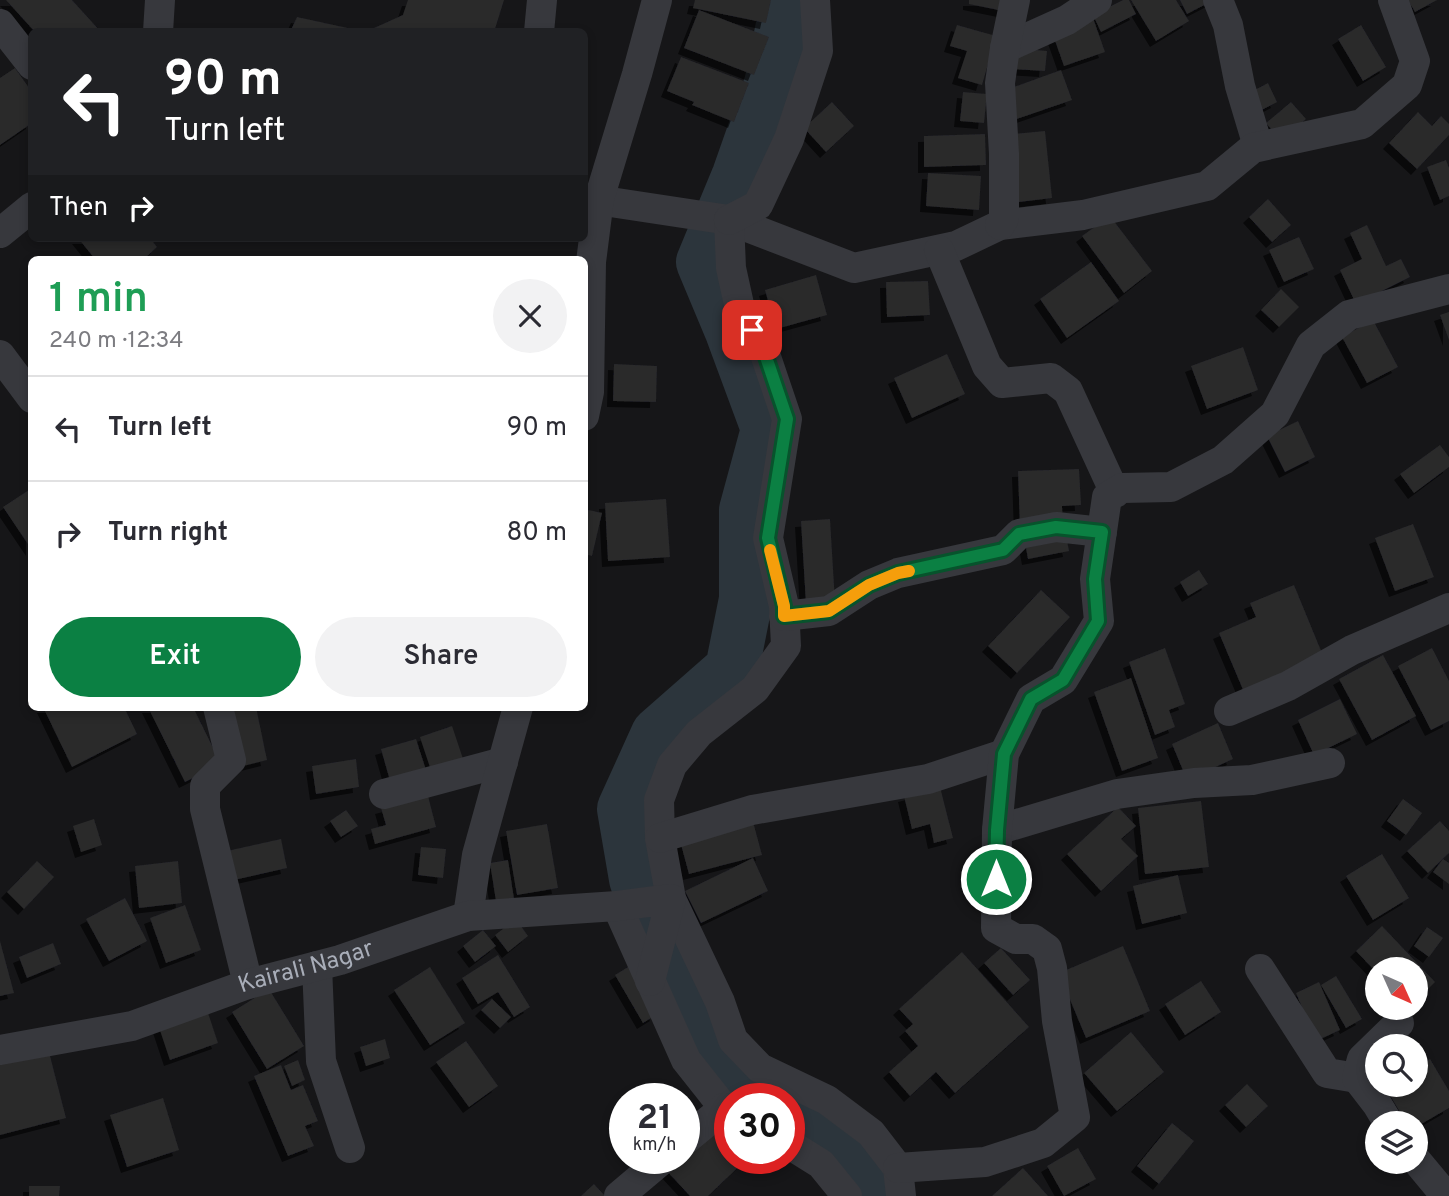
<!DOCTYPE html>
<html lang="en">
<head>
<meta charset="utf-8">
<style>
  :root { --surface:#fff; --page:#f2f2f3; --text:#2b2b33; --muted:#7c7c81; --line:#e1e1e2; --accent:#0b8043 }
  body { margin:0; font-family:Overpass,sans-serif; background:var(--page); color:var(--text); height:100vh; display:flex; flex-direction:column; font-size:26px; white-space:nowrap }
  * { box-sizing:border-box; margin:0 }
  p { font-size:23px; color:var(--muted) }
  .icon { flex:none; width:38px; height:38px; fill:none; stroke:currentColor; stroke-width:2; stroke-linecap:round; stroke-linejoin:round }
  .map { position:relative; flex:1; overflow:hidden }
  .side { position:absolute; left:28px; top:256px; width:560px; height:455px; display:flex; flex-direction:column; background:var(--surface); border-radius:10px; box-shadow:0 4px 10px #0003 }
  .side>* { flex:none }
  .guide { position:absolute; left:28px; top:28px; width:560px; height:214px; border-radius:10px; box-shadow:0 4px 10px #0003; background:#202124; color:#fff; overflow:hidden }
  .needle { width:46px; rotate:135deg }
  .controls { position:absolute; left:1365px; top:957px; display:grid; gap:14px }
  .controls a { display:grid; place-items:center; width:63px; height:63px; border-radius:50%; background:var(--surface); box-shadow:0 4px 10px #0003; font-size:35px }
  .speed { position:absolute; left:609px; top:1083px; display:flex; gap:14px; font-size:35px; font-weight:700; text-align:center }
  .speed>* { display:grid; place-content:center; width:91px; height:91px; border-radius:50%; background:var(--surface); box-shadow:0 4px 10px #0003; line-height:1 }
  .speed small { font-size:18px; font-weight:400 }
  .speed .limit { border:10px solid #d22; background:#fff; color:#111 }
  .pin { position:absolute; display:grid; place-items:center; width:60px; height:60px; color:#fff; margin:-30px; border-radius:14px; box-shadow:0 4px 10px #0006 }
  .me { position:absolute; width:77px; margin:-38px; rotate:0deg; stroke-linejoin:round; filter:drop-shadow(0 0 5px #0008) }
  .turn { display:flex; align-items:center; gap:24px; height:147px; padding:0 21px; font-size:32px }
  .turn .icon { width:91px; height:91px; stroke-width:2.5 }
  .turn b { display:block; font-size:49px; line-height:60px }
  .then { display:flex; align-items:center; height:66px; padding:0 21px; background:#0003; gap:14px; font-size:26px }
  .round { display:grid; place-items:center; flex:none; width:74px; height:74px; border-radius:37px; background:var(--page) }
  .overview { display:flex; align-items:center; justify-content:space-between; height:119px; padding:0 21px }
  h1 { font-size:42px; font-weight:600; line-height:52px; color:#1e9e55 }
  .button { display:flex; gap:14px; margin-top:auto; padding:14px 21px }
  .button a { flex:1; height:80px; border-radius:42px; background:var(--accent); color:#fff; font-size:28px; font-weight:600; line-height:80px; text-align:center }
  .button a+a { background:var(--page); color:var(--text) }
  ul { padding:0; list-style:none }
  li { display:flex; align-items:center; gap:21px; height:105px; padding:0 21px; border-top:2px solid var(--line) }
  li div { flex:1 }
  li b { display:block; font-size:26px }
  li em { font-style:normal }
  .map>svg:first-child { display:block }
</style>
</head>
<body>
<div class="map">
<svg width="1449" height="1196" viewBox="0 0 1449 1196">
  <defs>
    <filter id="shadow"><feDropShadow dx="-6" dy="6" stdDeviation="0" flood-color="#0009"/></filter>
  </defs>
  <rect width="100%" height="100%" fill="#161618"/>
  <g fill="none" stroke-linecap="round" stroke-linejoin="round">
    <path stroke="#2c353c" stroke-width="54" d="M763,1099L710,1057L659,949L636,879L624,809L658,734L732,669L746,599V510L768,429L731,329L703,262L739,175L771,84L788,0
      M789,1118L858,1157L865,1196"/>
  </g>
  <path fill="#29292c" filter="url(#shadow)" d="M6,0H72L101,32H35Z
    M408,0H504L494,32H365L403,15Z
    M695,0H771L766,23L693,8Z
    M969,0H1011L1008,12L969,4Z
    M1123,0H1129L1136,14L1101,32L1093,15Z
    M1131,0H1176L1189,21L1156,41Z
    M1180,0H1214L1187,14Z
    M1408,0H1437L1415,12Z
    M699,10L769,37L754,75L684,48Z
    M297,17L357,30V32H290Z
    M1093,18L1105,52L1064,66L1052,32Z
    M957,25L996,36L982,85L958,78L967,51L950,46Z
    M1361,25L1386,67L1363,81L1338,39Z
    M1015,48L1047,51L1045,71L1013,69Z
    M681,57L749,83L734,122L692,105L694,102L667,91Z
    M15,68L32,92V123L0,145V78Z
    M1061,70L1072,100L1014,120L1003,91Z
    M1268,83L1277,102L1258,112L1249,93Z
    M963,92L987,94L984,123L960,121Z
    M832,102L854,126L826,152L804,128Z
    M1291,102L1306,119L1281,141L1266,123Z
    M1418,112L1432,126L1441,116L1449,124V135L1417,169L1389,143Z
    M1045,131L1052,198L1019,202L1012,134Z
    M985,134L986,165L924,167V136Z
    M1446,160L1449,168V196L1440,200L1427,167Z
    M928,173L981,176L979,210L926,206Z
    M1268,199L1291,225L1272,242L1249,217Z
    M1110,216L1152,271L1124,293L1082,236Z
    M1367,225L1386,266L1401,259L1410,277L1356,304L1340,270L1362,259L1350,233Z
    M1299,237L1314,269L1284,282L1269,250Z
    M78,238H150L157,247L144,259H95Z
    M1091,262L1119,301L1067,338L1040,299Z
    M816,275L827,315L776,329L765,290Z
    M928,281L930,315L887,317L886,282Z
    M1281,289L1299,307L1279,327L1261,310Z
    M1449,312V340L1440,315Z
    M1373,320L1398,367L1367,383L1342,337Z
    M1243,347L1258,390L1207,409L1191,366Z
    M947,354L965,394L912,418L894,378Z
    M614,364L657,366L656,402L613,401Z
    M1298,421L1315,457L1285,472L1267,436Z
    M1440,445L1449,457V467L1414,493L1400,474Z
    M1079,469L1081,505L1062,506L1063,525L1020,527L1018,471Z
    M32,488V550L3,507Z
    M666,499L670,557L608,561L605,503Z
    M584,509L602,513L592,556L584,554Z
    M830,519L835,602L806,604L801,521Z
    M1413,524L1434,577L1395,591L1375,538Z
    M1065,529L1069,551L1028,559L1024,537Z
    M1199,570L1208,584L1188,596L1180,582Z
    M1294,585L1324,658L1244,692L1219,633L1256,617L1250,603Z
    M1041,590L1070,617L1017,673L988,646Z
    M1165,648L1185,704L1169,710L1175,727L1155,735L1129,662Z
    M1432,648L1449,681V721L1431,730L1398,666Z
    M1383,655L1416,716L1372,740L1339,679Z
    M1131,678L1158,758L1122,771L1094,692Z
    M1340,699L1357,734L1314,755L1298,720Z
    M43,707H124L137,734L72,767Z
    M148,707H193L221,764L185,782Z
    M230,707H256L267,760L243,766Z
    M1218,723L1233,759L1187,780L1172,744Z
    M452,726L463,759L431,770L420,737Z
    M416,739L427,773L391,784L381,749Z
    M356,759L359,787L316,794L312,766Z
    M940,787L953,838L934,843L930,824L912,829L904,796Z
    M428,796L436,827L375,844L371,829L386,825L381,808Z
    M1403,799L1422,813L1406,835L1387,821Z
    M1201,801L1209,867L1145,874L1138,808Z
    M1118,807L1136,826L1121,839L1138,856L1101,891L1067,854Z
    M346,810L358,826L341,837L330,821Z
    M752,818L762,855L689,874L679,837Z
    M94,819L102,845L81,852L73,826Z
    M1440,821L1449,831V853L1428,873L1407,851Z
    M547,824L558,888L517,895L506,831Z
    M281,839L287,868L225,882L218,853Z
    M421,847L446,849L443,878L418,875Z
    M1382,854L1409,898L1373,920L1346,876Z
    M753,858L768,891L701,923L685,891Z
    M1443,859L1449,863V884L1433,872Z
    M508,860L514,899L496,901L490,863Z
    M37,861L54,877L24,909L7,892Z
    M178,861L182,903L139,908L135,866Z
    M1178,875L1187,913L1142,924L1133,886Z
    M125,898L147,941L109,961L86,919Z
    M185,905L201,950L166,963L150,918Z
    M516,919L528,936L508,952L495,935Z
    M1382,926L1435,982L1416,1001V970H1377V973L1356,951Z
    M1427,927L1443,938L1429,957L1414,946Z
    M483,930L496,946L475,962L463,946Z
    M0,941L14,993L0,996Z
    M53,943L61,964L27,978L19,957Z
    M1123,946L1150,1011L1086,1038L1059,973Z
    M1001,948L1030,980L1013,995L984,963Z
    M962,952L1029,1027L955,1093L936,1072L910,1096L889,1072L918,1046L905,1031L913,1024L899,1009Z
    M498,955L530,1007L514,1017L498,992L478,1004L462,978Z
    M430,967L465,1023L430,1045L394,990Z
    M628,967L656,1015L643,1023L615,975Z
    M1336,976L1362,1019L1346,1028L1321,985Z
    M1201,981L1221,1012L1185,1035L1165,1004Z
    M1319,982L1340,1030L1316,1041L1296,993Z
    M269,989L304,1046L267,1069L232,1012Z
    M492,999L511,1017L500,1028L481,1010Z
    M205,1004L218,1043L170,1060L157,1021Z
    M1131,1032L1164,1072L1117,1111L1084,1073Z
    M385,1039L390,1058L366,1066L360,1047Z
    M466,1041L498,1086L469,1107L436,1062Z
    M49,1052L66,1118L0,1135V1064Z
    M1430,1059L1449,1091V1108L1416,1127V1124H1407L1385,1087L1388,1085H1416V1067Z
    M298,1060L305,1080L292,1086L284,1066Z
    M281,1065L291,1090L303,1085L318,1121L305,1126L314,1146L288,1156L254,1076Z
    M1247,1084L1268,1106L1246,1127L1225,1105Z
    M163,1098L179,1150L127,1167L110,1115Z
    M717,1120L730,1134V1158H748L708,1196H690L665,1169L676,1158H684V1151Z
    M1172,1123L1194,1141L1159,1184L1137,1166Z
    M1078,1148L1096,1179L1064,1196L1047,1166Z
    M1023,1168L1048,1196H992Z
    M594,1184L605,1196H581Z
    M29,1186H60L59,1196H29Z"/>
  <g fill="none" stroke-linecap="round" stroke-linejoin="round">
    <g stroke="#37383d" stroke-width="30">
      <path d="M1218,0L1228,25L1240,86L1258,146"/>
      <path d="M0,24L32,65"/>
      <path d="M158,32L160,0"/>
      <path d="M539,32L542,0"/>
      <path d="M1005,48L1067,20L1097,0"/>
      <path d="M584,198L729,220L854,268L956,246L1000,225L1083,215L1207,186L1253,148L1362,124L1407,85L1415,61L1393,0"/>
      <path d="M729,220L731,268L740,309L764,351L787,419L768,538L784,606L786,646L755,689L699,733L672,765L659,800L660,838L671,899L720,1002L733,1040L760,1068L827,1100L871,1133L898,1168L901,1196"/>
      <path d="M729,220L758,205L789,139L818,51L815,0"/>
      <path d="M1000,225L1004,218V154L1000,83L1005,48L1015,0"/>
      <path d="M0,233L32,207"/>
      <path d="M939,250L987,366L1002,383L1051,378L1068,391L1115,493"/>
      <path d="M0,355L32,398"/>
      <path d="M584,416L589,392L591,262L599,199L637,74L657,0"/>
      <path d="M784,616L829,611L869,585L898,573L1003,550L1019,534L1056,527L1102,532"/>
      <path d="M218,707L231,760L205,786V809L248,984"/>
      <path d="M1229,711L1288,686L1352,650L1449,608"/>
      <path d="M384,794L503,762"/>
      <path d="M997,830L1117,794L1194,783L1252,780L1330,763"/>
      <path d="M660,838L752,810L928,779L1004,754"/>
      <path d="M617,906L686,1060L724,1108L730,1111"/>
      <path d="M468,916L477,855L518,707"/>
      <path d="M317,966L321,1061L350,1148"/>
      <path d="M1260,969L1327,1073L1357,1078"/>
      <path id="s1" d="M0,1050L132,1026L248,984L340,960L468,916L617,906L671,899L650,981"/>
      <path d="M1389,1124L1377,1104L1357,1078L1362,1059L1399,1023"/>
      <path d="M684,1141L724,1108"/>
      <path d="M789,1144L821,1164L847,1196"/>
      <path d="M1416,1160L1446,1196"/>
      <path d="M898,1168L985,1162L1043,1143L1075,1117L1057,1021L1052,968L1047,949L1033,939H1016L996,928L997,830L1004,754L1031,699L1063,680L1099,621L1095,579L1107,497L1122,488L1171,487L1223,460L1275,414L1311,345L1349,315L1449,289"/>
      <path d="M619,1196L664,1158"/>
    </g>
  </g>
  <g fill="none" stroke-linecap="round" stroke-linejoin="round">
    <defs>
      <path id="route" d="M752,330L764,351L787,419L768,538L784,606V616L829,611L869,585L898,573L1003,550L1019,534L1056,527L1102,532L1095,579L1098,621L1063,680L1031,699L1004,754L997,830L996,879"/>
    </defs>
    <use href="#route" stroke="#07532c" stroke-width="18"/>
    <use href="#route" stroke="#0b8043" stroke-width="12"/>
    <path stroke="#f59e0b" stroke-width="12" d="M770,550L784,606V616L829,611L869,585L898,573L909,571"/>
  </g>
  <g text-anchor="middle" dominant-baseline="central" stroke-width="7" stroke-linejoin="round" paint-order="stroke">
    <g font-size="24" fill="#a8adb8" stroke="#111113">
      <text stroke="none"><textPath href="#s1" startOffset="318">Kairali Nagar</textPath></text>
    </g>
  </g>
</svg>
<div class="controls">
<a><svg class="needle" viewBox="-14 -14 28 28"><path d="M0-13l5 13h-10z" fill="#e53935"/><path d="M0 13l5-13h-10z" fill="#7c7c81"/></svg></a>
<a><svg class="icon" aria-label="search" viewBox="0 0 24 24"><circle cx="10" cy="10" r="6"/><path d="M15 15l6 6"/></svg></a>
<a><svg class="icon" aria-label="layers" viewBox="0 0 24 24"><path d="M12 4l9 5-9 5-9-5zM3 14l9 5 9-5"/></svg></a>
</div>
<div class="speed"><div>21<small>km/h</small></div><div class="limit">30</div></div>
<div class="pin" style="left:752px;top:330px;background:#d93025"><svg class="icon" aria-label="arrive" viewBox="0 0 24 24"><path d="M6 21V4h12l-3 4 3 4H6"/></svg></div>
<svg class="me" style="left:996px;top:879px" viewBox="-20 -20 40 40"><circle r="17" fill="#0b8043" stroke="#fff" stroke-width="3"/><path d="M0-11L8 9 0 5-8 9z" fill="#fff"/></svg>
<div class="guide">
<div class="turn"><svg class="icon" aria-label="left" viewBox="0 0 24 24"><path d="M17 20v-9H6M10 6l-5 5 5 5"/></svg><div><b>90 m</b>Turn left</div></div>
<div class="then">Then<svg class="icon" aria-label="right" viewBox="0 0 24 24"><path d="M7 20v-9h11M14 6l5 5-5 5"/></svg></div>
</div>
<section class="side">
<div class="overview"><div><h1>1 min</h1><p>240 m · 12:34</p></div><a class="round"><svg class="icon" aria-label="close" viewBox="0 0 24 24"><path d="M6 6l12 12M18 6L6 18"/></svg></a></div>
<ul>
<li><svg class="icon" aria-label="left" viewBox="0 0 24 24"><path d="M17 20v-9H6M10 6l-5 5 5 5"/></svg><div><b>Turn left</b></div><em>90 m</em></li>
<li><svg class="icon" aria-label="right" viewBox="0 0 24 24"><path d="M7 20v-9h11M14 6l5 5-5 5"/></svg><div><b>Turn right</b></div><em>80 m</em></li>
</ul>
<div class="button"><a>Exit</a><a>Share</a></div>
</section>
</div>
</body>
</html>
